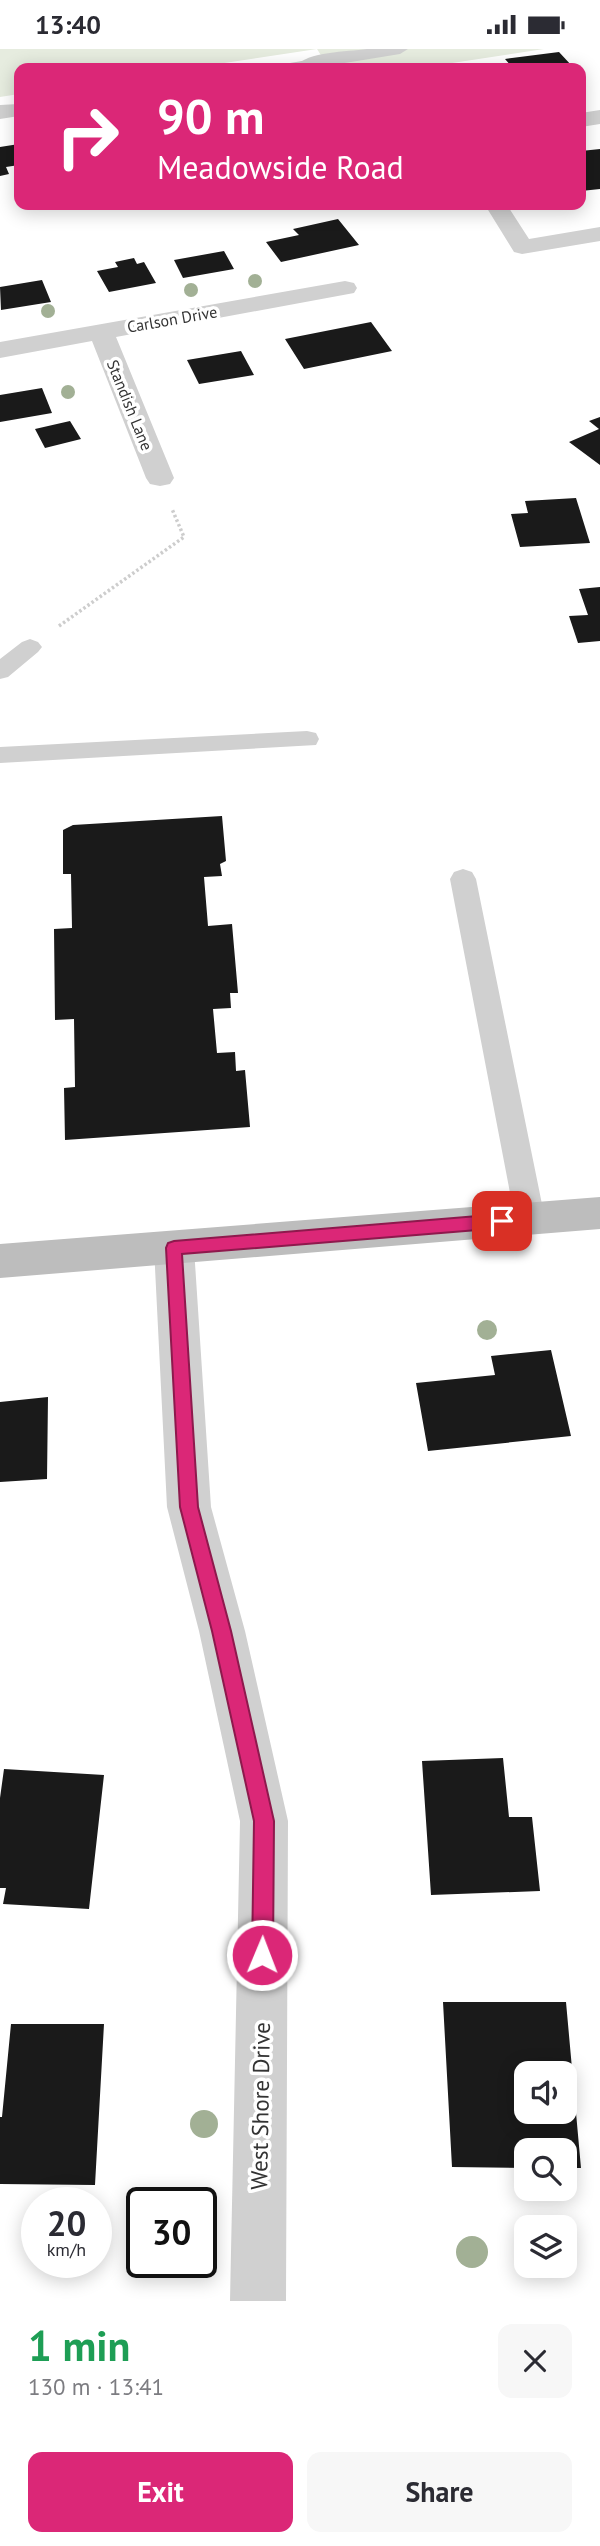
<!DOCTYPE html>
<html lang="en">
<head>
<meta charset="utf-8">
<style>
  :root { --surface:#fff; --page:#f7f7f7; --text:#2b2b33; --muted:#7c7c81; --accent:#db2777 }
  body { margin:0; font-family:"PT Sans",sans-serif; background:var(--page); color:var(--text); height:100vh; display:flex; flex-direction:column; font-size:26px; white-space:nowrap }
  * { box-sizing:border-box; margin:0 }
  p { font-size:23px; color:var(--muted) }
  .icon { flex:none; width:38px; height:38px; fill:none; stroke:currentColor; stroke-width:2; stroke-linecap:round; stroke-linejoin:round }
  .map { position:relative; height:2252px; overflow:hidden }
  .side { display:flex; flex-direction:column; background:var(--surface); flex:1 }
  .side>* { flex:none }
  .banner { position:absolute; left:14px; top:14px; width:572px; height:147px; border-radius:14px; box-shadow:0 4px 18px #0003; background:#db2777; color:#fff; overflow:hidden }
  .buttons { position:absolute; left:514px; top:2012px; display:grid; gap:14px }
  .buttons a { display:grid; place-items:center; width:63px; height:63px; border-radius:14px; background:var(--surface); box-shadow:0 4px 18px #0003; font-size:35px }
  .speed { position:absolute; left:21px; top:2138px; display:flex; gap:14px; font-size:35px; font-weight:700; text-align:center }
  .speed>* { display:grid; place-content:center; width:91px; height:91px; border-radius:50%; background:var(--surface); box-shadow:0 4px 18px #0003; line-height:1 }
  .speed small { font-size:18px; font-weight:400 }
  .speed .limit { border:4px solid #111; border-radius:10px; background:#fff; color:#111 }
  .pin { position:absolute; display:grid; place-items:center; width:60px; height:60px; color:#fff; margin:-30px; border-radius:14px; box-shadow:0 4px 10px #0006 }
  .me { position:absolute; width:77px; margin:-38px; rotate:1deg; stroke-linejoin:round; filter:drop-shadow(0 0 5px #0008) }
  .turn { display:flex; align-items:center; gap:24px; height:147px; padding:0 28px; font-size:32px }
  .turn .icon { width:91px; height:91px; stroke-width:2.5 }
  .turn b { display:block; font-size:49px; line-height:60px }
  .round { display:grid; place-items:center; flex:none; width:74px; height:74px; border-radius:14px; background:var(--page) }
  .overview { display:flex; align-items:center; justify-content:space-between; height:119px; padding:0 28px }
  h1 { font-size:42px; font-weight:700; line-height:52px; color:#1e9e55 }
  .action { display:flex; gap:14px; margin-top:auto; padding:14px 28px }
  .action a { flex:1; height:80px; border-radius:14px; background:var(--accent); color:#fff; font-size:28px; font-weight:700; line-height:80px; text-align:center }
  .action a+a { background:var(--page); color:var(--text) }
  .status { display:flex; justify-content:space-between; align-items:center; height:49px; padding:0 35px; background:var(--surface); direction:ltr }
  .status svg { height:19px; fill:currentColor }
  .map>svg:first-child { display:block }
</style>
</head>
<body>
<div class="status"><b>13:40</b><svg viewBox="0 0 49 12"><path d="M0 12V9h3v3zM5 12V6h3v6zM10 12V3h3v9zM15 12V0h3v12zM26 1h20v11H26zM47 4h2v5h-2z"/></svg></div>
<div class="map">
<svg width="600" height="2252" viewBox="0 0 600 2252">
  <rect width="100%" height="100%" fill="#fff"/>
  <path fill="#e6ecdf" d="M0,0H544L419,19H329L317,0L191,19H19V45L0,48Z"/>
  <path fill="#1a1a1a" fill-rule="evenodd" d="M559,3L572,17L513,19L505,10Z
    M19,95V116L6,118L9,125L0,127V98Z
    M600,100V140L581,142V102Z
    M338,170L359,196L281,213L266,193L299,186L293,180Z
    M224,202L234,220L183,229L174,211Z
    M134,209L137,215L144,213L156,234L109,243L97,222L118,218L115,213Z
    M42,231L51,253L1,261L0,238Z
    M371,273L392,302L304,320L285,290Z
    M241,302L254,326L199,335L187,311Z
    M42,339L52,364L0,373V346Z
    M600,368V416L569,393L599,380L589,372Z
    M70,372L81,390L45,399L35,380Z
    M576,449L590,494L520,498L511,465L528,464L525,452Z
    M600,538V592L578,594L569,567L588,566L579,540Z
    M222,767L226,812L220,815L222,827L204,828L208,877L232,875L238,944H230L231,959L213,960L217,1004L235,1003L236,1022L245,1021L250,1078L65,1091L64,1039L75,1038L74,970L55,971L54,880L72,879L71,825H63V781L73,776Z
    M551,1301L571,1387L428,1402L416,1334L495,1326L491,1307Z
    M48,1348L47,1430L0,1433V1353Z
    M503,1709L509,1768H532L540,1842L431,1846L422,1712Z
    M4,1720L104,1726L89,1860L3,1855L6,1839H0V1749Z
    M443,1953H566L581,2119H565V2102H527V2119L452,2118ZM527,2025H565V2063H527Z
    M11,1975H104L95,2136L0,2135V2068H2Z"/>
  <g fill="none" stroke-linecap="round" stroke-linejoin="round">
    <path stroke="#cdcdcd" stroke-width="3.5" stroke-dasharray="2.5 2.5" stroke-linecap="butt" d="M59,577L184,488L172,460"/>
    <path fill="#d0d0d0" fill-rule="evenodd" d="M367,0H408L400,5L314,19L294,18C309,2 346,3 367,0Z
      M30,590L38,593L42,598L38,603L8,628L0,630V610L22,593Z
      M307,682L316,684L319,690L316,696L0,714V698Z
      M463,820L472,823L476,830L545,1170L541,1179L530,1183L519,1179L515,1170L450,830L454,823Z"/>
    <path fill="#d0d0d0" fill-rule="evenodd" d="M302,12L309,14L313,18L280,19L284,15Z
      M19,55V67L0,70V56Z
      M600,61V75L581,78V64Z
      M485,156H507L529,190L600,178V192L522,205L514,203Z
      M345,232L354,234L357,239L354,244L116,288L174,429L170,435L160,437L150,435L146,429L92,292L0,309V293Z
      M174,1182L188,1187L194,1199L211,1458L245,1582L288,1772L286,2252H230L240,1772L199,1582L167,1458L154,1199L160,1187Z"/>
    <path fill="#bdbdbd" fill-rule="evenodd" d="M600,1148V1180L0,1229V1195Z"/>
  </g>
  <g fill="#a2b095">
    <circle cx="255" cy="232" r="7"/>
    <circle cx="191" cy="241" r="7"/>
    <circle cx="48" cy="262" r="7"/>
    <circle cx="68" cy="343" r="7"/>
    <circle cx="487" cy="1281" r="10"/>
    <circle cx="204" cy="2075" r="14"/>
    <circle cx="472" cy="2203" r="16"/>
  </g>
  <path fill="#db2777" stroke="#8e194d" stroke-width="2" d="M502,1165L508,1167L510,1172L508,1177L502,1179L182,1205L198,1458L231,1582L274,1772L273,1906L270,1913L262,1916L255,1913L252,1906L254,1772L212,1582L180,1458L166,1199L168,1194L174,1192Z"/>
  <g text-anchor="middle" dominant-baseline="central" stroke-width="7" stroke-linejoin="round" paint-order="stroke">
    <g font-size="16" fill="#333" stroke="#fff">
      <text transform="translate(172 270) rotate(-10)">Carlson Drive</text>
      <text transform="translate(130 356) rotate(68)">Standish Lane</text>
    </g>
    <g font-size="23" fill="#333" stroke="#fff">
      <text transform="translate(260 2057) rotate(-89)">West Shore Drive</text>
    </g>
  </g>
</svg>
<div class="buttons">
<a><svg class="icon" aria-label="sound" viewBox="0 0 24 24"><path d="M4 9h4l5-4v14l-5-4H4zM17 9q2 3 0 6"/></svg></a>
<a><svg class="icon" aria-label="search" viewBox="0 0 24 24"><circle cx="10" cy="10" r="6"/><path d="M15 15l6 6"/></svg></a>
<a><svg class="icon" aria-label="layers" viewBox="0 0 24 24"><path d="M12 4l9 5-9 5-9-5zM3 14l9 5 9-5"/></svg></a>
</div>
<div class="speed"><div>20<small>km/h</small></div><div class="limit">30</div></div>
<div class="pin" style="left:502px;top:1172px;background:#d93025"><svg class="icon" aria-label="arrive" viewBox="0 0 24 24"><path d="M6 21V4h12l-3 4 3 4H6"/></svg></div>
<svg class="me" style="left:262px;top:1906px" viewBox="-20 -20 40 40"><circle r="17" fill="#db2777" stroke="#fff" stroke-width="3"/><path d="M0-11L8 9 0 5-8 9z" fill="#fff"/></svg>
<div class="banner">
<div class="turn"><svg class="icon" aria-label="right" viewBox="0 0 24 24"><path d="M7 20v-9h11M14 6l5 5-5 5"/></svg><div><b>90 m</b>Meadowside Road</div></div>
</div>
</div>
<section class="side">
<div class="overview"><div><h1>1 min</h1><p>130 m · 13:41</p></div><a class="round"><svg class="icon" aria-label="close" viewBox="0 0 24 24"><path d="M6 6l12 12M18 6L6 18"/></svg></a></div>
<div class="action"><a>Exit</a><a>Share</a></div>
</section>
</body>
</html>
